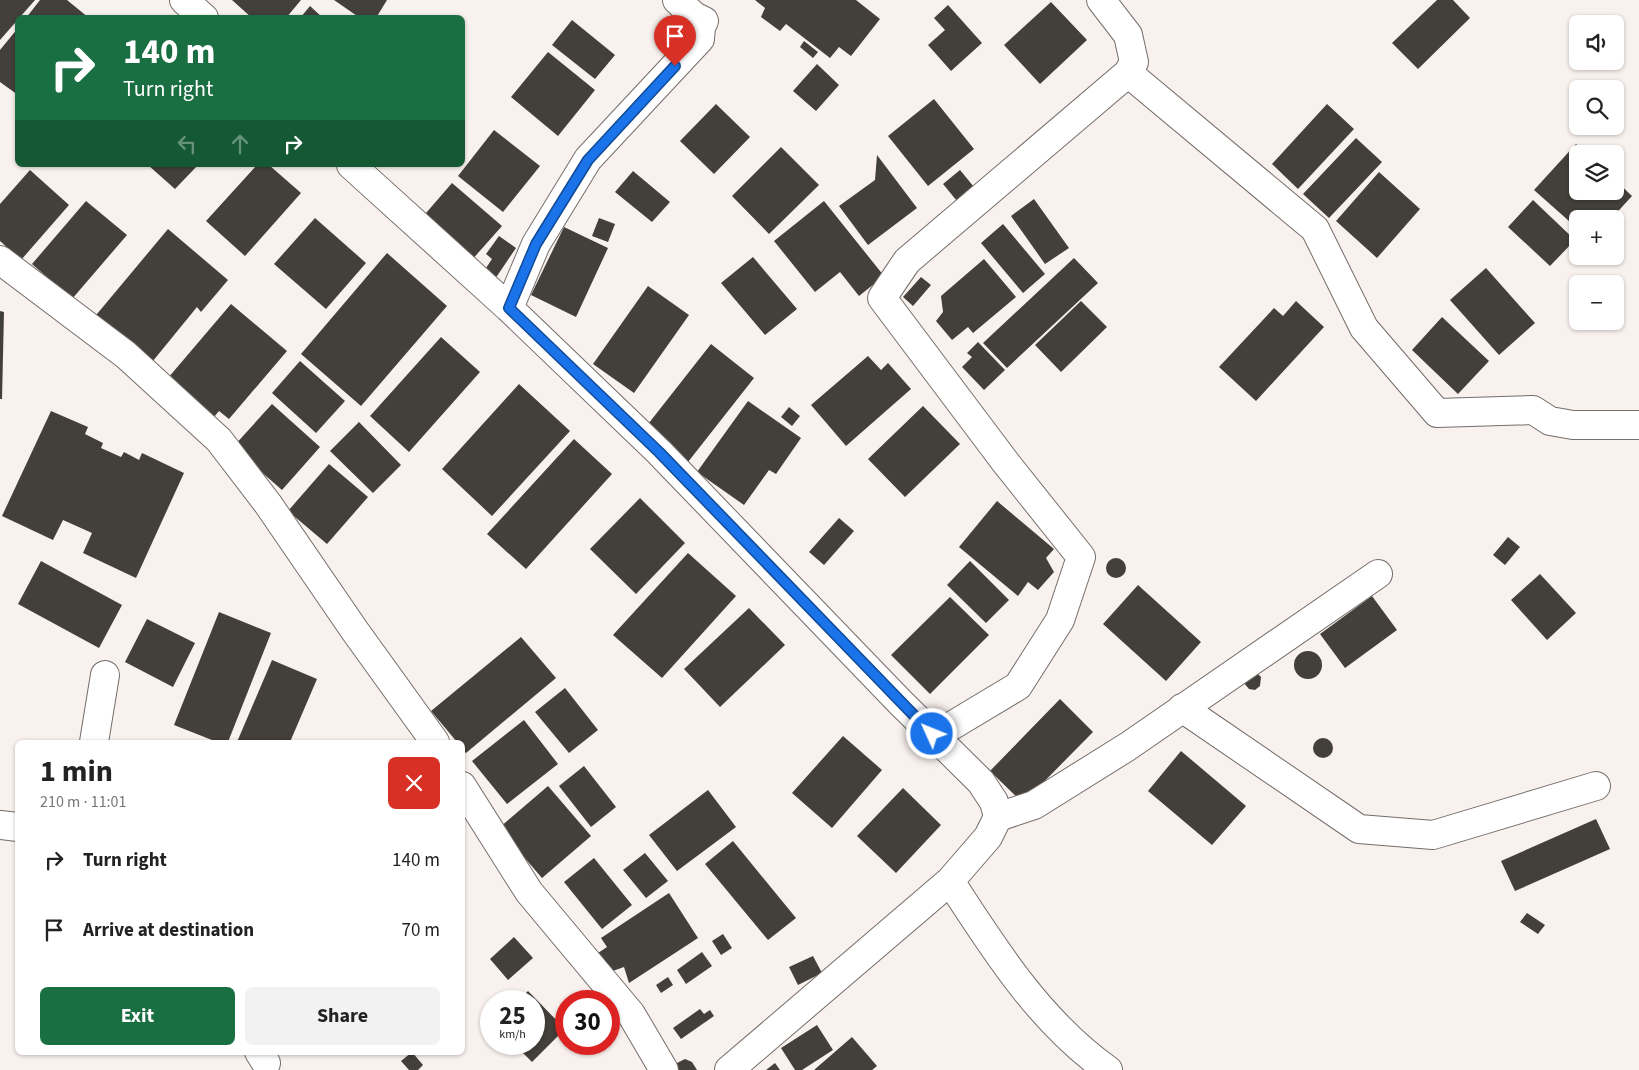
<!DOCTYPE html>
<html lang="en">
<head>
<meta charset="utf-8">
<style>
  :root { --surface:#fff; --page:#f2f2f2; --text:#222; --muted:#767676; --accent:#196f42 }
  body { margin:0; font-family:"Source Sans 3",sans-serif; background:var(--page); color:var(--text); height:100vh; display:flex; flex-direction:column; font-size:19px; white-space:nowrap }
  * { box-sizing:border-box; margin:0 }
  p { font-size:16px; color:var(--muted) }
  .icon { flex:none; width:28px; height:28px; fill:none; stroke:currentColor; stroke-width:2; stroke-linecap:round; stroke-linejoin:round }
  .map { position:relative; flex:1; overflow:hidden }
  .drawer { position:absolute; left:15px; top:740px; width:450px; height:315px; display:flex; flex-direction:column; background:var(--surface); border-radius:8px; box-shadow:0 1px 4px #0004 }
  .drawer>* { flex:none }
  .guide { position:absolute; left:15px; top:15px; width:450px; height:152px; border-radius:8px; box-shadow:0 1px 4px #0004; background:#196f42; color:#fff; overflow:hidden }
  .controls { position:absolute; left:1569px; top:15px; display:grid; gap:10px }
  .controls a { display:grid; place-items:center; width:55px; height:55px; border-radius:8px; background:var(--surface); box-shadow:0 1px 4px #0004; font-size:25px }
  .speed { position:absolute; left:480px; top:990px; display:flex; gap:10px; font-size:25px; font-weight:700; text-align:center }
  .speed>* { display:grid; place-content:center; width:65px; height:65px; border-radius:50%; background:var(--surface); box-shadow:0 1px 4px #0004; line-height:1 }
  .speed small { font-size:12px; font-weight:400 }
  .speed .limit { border:8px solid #d22; background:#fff; color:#111 }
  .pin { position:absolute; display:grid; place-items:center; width:42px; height:42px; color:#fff; margin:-51px -21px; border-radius:50% 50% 50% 0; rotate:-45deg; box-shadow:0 0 5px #0007 }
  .pin .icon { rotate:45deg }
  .me { position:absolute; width:55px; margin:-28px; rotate:314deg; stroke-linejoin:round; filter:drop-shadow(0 0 4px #0008) }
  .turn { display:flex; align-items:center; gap:18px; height:105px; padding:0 25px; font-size:22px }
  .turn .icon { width:65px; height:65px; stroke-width:2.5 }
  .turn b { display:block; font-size:35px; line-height:42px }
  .lanes { display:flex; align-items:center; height:48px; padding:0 25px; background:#0003; justify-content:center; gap:25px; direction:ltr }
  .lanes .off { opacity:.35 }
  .round { display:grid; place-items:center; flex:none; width:52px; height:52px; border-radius:8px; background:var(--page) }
  .summary { display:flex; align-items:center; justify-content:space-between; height:85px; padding:0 25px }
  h1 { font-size:30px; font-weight:700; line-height:38px }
  .action { display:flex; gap:10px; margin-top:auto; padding:10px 25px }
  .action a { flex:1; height:58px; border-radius:8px; background:var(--accent); color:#fff; font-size:20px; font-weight:700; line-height:58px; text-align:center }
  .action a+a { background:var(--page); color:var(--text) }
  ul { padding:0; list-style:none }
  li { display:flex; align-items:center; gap:15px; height:70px; padding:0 25px }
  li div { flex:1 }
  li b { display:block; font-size:19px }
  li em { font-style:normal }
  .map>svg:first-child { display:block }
</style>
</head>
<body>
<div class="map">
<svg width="1639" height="1070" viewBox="0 0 1639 1070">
  <rect width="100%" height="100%" fill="#f9f1ed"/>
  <path fill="#433f3a" d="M0,0H35L0,40Z
    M40,0H67L89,18H26Z
    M232,0H301L286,18H252Z
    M334,0H387L376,18H360Z
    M755,0H856L880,19L851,56L839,47L830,58L786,24L780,31L761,17L765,8Z
    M1437,0H1453L1470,18L1418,69L1392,43Z
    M1051,2L1087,40L1040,84L1004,45Z
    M948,5L982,43L951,71L928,45L945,30L934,18Z
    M310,6L323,18H300Z
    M572,20L615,55L595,79L552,45Z
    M18,28V95L0,82V50Z
    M804,41L818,52L813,58L800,47Z
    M548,52L595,90L558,136L511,97Z
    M817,64L839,85L816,111L793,91Z
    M934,99L974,149L928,186L888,136Z
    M716,104L750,137L714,174L680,141Z
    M1327,104L1354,129L1298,189L1272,164Z
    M494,130L540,166L503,212L458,176Z
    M1356,138L1382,162L1329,218L1303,194Z
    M1576,144L1587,154H1578V191H1615V180L1632,196L1611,219H1578V229L1534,190Z
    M781,147L819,185L769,234L732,196Z
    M877,155L917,208L868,245L839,206L875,180Z
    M148,165H198L175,189Z
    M257,165H269L301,193L245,256L206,221Z
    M30,170L69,205L21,260L0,241V204Z
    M960,170L974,187L957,201L943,184Z
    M633,171L670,202L652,222L615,192Z
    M1379,172L1420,209L1377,258L1336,221Z
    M452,183L502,226L470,262L420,220Z
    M1034,199L1069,248L1045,264L1011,216Z
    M1533,200L1575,240L1550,266L1508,227Z
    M86,201L127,235L72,299L32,264Z
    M824,201L884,276L859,296L840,272L815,292L774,241Z
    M315,218L366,263L326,309L274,264Z
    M599,218L615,224L608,242L592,236Z
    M1003,224L1045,274L1023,293L981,243Z
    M564,227L608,248L576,317L531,295Z
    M168,229L228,280L201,312L197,307L148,367L92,320Z
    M499,236L516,248L493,282L482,274L492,259L486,254Z
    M387,253L447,306L361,406L301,354Z
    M753,257L797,309L765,335L721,283Z
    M1074,258L1098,283L1007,368L983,343Z
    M984,259L1016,297L973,333L968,327L952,340L936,321L943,312L941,296Z
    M1486,268L1535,323L1499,355L1450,300Z
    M921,277L931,285L913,306L903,297Z
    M648,286L689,315L634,393L593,364Z
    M1081,301L1107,327L1061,372L1035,345Z
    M1296,301L1324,327L1256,401L1219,367L1274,308L1283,316Z
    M231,304L287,351L229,419L219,411L209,423L168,378Z
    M0,311L4,312L2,399H0Z
    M1442,317L1489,361L1458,394L1412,350Z
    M441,337L480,372L409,452L370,416Z
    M978,342L1005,370L984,390L962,367L972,357L967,353Z
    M711,344L754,378L688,462L645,428Z
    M868,356L881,370L888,363L911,389L846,446L811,405Z
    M300,361L345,401L316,433L272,393Z
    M519,384L570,431L492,516L442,469Z
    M748,401L801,438L776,474L769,470L744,505L697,472Z
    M272,404L320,447L282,490L233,447Z
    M923,406L960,444L905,497L868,459Z
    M789,407L800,416L792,426L781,417Z
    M51,411L88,427L85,434L103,443L101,448L121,457L124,452L139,460L142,453L184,473L136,578L83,553L92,533L63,520L53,540L2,516Z
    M359,422L401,465L373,493L330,451Z
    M574,439L612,474L526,569L487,534Z
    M329,464L368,497L327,544L288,511Z
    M640,498L685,543L636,594L590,549Z
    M997,501L1054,549L1046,558L1054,572L1038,590L1028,582L1018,596L959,547Z
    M839,518L854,531L824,565L809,552Z
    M1508,537L1520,547L1505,565L1493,555Z
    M688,553L736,596L662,678L613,635Z
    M1106 568a10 10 0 1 1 20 0a10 10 0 1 1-20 0Z
    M41,561L122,605L99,648L18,604Z
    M970,561L1009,600L986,623L947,585Z
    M1540,574L1576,613L1547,640L1511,600Z
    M1138,585L1201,642L1166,681L1103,624Z
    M1372,596L1397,630L1345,668L1320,634Z
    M950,597L989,635L930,694L891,655Z
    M749,608L785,645L720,707L684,669Z
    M219,612L271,633L228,742H217L174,725Z
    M147,619L195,643L173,687L125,662Z
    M521,637L556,678L466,753L462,749V742H457L431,711Z
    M1294 665a14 14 0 1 1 28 0a14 14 0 1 1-28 0Z
    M272,660L317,679L290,742H237Z
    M1257,673L1261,677L1260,686L1255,690L1249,689L1243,682Z
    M565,688L598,730L569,753L535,712Z
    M1060,699L1093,732L1023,803L990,771Z
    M524,720L558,764L507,804L472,761Z
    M843,736L882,770L832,828L792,793Z
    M1313 748a10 10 0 1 1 20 0a10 10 0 1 1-20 0Z
    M1181,751L1246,806L1212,845L1148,791Z
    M584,766L616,807L591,827L559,786Z
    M548,786L591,836L542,878L499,828Z
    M903,788L941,825L896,873L857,836Z
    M708,790L736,827L677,871L649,835Z
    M1596,819L1610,849L1515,891L1501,861Z
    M733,841L796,918L768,940L705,864Z
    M645,853L668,881L646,898L623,870Z
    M594,858L632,905L602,929L564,882Z
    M669,893L698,938L629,983L624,967L610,972L598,953L607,947L601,938Z
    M1527,913L1545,925L1538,934L1520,922Z
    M723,934L732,948L721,955L712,941Z
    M514,937L533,958L508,980L490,959Z
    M702,952L712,966L686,984L677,970Z
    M813,956L822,973L798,985L789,967Z
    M668,977L673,985L661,993L656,985Z
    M528,991L565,1029L532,1062L514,1044H534V1001H518Z
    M700,1009L704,1014L710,1010L714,1016L681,1039L673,1028Z
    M817,1025L833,1050L802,1070H795L781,1048Z
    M852,1037L877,1066L872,1070H814Z
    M412,1052L423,1065L418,1070H409L401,1061Z
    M685,1059L692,1062L697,1070H673L677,1063Z
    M775,1063L780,1070H766Z"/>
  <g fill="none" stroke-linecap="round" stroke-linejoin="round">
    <defs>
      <path id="minor" d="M184,0L204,18
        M1128,73L1315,229L1364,328L1437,413L1533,410L1550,421L1573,425H1639
        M351,165L509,308L659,452L900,702L981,782L994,802L998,817L988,837L950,881L729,1070
        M0,260L126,355L219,440L268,504L355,631L435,742
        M509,308L536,244L588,159L700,39L701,27L704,21L694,16L677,0
        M1182,708L1359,829L1433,835L1596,786
        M932,734L953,725L1018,686L1060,620L1081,557L1006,463L882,298L907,261L1128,73L1134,62L1128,35L1101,0
        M94,742L105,675
        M462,786L529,892L631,1014L664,1070
        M998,817L1034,805L1127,747L1378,574
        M0,825L18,827
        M950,881C994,949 1040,1022 1108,1070
        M259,1052L266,1063"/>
    </defs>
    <use href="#minor" stroke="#746d6a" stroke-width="30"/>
    <use href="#minor" stroke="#fff" stroke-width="28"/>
  </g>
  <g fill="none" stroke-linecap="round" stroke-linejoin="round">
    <defs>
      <path id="route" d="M675,66L588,160L536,244L509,308L659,452L932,734"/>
    </defs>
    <use href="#route" stroke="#114b97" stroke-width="12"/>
    <use href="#route" stroke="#1a73e8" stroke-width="9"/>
  </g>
</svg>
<div class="controls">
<a><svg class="icon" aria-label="sound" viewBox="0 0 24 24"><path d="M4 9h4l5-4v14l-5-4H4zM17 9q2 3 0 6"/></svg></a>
<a><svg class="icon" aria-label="search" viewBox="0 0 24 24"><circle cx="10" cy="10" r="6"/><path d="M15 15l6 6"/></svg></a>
<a><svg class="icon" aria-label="layers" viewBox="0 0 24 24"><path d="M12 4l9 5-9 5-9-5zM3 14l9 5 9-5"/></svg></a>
<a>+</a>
<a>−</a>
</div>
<div class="speed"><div>25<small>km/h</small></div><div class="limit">30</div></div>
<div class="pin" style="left:675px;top:66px;background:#d93025"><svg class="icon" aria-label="arrive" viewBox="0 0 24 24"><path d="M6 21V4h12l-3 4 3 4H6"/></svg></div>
<svg class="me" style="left:932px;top:734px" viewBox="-20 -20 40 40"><circle r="17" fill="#1a73e8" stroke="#fff" stroke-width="3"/><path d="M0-11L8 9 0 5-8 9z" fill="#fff"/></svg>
<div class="guide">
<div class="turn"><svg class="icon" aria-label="right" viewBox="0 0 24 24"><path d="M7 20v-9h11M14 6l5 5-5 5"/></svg><div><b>140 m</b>Turn right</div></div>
<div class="lanes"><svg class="icon off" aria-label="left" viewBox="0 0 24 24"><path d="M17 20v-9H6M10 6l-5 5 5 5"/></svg><svg class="icon off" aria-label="ahead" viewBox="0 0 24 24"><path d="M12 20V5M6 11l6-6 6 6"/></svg><svg class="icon" aria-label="right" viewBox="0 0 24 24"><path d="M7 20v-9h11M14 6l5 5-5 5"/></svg></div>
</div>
<section class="drawer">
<div class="summary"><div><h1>1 min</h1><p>210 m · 11:01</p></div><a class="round" style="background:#d93025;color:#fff"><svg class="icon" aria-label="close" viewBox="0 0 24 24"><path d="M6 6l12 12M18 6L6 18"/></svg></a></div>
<ul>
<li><svg class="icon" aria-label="right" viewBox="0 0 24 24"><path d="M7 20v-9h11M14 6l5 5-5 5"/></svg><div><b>Turn right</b></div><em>140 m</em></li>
<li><svg class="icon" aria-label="arrive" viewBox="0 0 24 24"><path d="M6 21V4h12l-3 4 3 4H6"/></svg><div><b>Arrive at destination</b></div><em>70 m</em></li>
</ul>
<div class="action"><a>Exit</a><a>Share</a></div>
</section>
</div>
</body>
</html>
